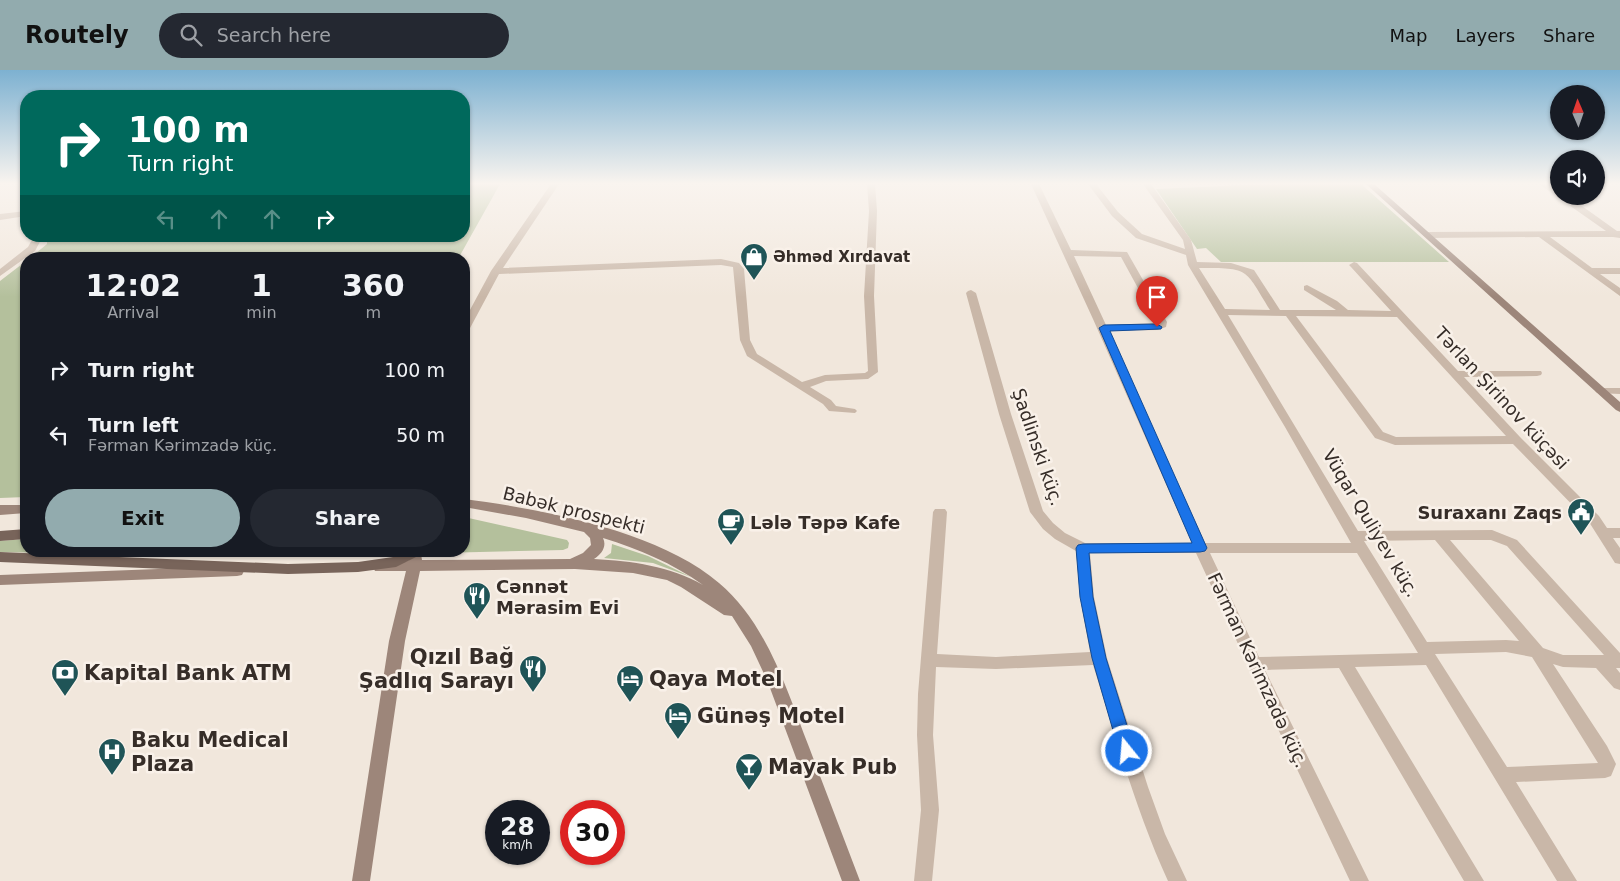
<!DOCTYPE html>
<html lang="en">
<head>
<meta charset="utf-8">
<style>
  :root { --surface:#171b24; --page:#242831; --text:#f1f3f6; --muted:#9ea1a6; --accent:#92abae }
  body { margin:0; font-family:"DejaVu Sans",sans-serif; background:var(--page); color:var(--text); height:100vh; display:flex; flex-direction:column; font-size:19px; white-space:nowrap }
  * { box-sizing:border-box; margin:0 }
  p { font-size:16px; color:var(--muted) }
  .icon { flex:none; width:28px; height:28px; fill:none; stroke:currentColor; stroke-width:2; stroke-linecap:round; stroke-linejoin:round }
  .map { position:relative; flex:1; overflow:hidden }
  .sheet { position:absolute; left:20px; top:182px; width:450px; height:305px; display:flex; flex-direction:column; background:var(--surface); border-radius:20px; box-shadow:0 1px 4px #0004 }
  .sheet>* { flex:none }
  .banner { position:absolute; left:20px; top:20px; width:450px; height:152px; border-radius:20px; box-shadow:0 1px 4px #0004; background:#00695c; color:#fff; overflow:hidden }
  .needle { width:32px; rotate:358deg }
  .controls { position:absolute; left:1550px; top:15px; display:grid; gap:10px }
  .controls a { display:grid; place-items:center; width:55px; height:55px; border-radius:50%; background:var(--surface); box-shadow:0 1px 4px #0004; font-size:25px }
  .speed { position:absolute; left:485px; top:730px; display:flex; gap:10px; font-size:25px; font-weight:700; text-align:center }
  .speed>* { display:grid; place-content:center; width:65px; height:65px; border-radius:50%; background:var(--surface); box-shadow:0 1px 4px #0004; line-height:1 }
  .speed small { font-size:12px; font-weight:400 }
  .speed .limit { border:8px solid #d22; background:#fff; color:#111 }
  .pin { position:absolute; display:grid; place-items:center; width:42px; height:42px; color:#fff; margin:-51px -21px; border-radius:50% 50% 50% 0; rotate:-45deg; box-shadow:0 0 5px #0007 }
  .pin .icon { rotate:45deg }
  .me { position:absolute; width:55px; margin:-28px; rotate:343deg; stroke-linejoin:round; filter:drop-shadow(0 0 4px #0008) }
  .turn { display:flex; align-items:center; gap:18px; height:105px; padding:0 25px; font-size:22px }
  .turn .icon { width:65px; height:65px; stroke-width:2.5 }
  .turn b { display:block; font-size:35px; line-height:42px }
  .lanes { display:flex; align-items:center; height:48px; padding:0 25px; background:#0003; justify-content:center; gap:25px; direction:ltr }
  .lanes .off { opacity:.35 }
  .eta { display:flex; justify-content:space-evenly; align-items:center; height:85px; text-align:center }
  .eta b { font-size:30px; font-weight:700; line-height:35px }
  .button { display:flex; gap:10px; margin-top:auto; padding:10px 25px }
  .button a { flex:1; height:58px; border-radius:30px; background:var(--accent); color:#111; font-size:20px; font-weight:700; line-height:58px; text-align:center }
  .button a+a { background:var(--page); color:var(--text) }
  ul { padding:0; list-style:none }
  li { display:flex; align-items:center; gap:15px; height:65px; padding:0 25px }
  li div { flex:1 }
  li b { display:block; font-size:19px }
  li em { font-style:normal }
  header { display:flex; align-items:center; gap:30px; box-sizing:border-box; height:70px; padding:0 25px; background:var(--accent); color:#111 }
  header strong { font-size:24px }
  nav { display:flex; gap:28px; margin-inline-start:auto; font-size:18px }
  .search { width:350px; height:45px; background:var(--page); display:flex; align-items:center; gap:12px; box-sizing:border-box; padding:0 18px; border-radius:28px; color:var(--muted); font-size:19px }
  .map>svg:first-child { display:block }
</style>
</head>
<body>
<header>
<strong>Routely</strong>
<div class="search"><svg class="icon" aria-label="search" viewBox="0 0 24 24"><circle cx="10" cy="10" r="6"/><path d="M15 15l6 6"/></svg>Search here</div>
<nav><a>Map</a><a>Layers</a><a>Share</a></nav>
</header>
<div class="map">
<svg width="1620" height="811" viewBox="0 0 1620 811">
  <rect width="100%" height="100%" fill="#f1e7dc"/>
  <path fill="#b4c09c" d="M464,114H500L458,189H29L47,174V166H464Z
    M1361,114L1449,192H1221L1206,178L1197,179L1156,119L1245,115Z
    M26,191V427L0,428V211Z
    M464,447L567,470L569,473L568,478L563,480L439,483L437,481H464Z
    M26,469V481H401L394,485L237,486L0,482V471Z
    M612,474L648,486L691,507L653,493L604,488L611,483Z"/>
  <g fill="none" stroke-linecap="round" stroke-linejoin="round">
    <path fill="#c9b7a8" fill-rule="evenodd" d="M551,114H559L503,198L721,189L739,193L744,199L750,270L757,284L802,312L825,305L865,303L868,301L864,226L869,141L867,114H875L877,141L874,226L878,302L868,309L826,311L810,317L831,330L836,336L855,339L857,341L855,343L829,341L823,334L747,286L740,270L733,197L721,195L499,204L469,260L464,263V251L491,201Z
      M1031,114H1039L1071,180L1127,182L1167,252L1166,257L1157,260L1109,261L1205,473H1351L1285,357L1188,195L1186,185L1136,168L1112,146L1088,114H1096L1118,142L1142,164L1185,179L1183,170L1143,114H1151L1191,170L1197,192L1231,193L1254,200L1280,240H1336L1304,220V216L1307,215L1337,231L1348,240L1391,241L1351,197L1349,195L1354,192L1357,193L1458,301H1541L1542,303L1541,305L1537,306L1464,307L1520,367L1599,446L1607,458H1620V468H1613L1620,478V494L1615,493L1589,452L1513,374L1395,375L1375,368L1286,246L1228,245L1358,461L1492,460L1517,470L1620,583V598H1616L1620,603V620L1614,618L1596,598L1563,597L1553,594L1607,676L1616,694L1611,706L1605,708L1516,712L1577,811H1557L1426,595L1355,597L1484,811H1464L1339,598L1265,600L1369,811H1350L1251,602L1196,483H1090L1094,527L1107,588L1148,717L1165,764L1187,811H1168C1136,741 1116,668 1093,595L996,599L936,597L933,665L939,740L932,811H914L921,740L917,665L918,624L933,442L935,439H945L947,442L937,584L996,587L1090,582L1080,527L1076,481L1055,469L1043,459L1030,442L999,344L966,223L968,221L971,220L976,223L1011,344L1043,441L1053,453L1065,463L1085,473H1192L1093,249ZM1074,186L1121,187L1157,253L1106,255ZM1199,198C1250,198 1244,198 1270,240L1225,239ZM1296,246L1397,247L1506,366L1396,367L1383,362ZM1435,470L1519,571L1506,570L1427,572L1364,471ZM1450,470H1491L1507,476L1604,585H1563L1543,578ZM1210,483H1357L1418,583L1259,587ZM1506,582L1532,587L1598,693L1507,697L1435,584Z
      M1539,114H1548L1559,120V126H1568L1617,161H1620V168L1613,167H1550L1592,198H1620V204H1600L1620,218V226L1539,167L1427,168L1423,165L1427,162L1606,161Z
      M26,141V146L0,150V144Z
      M34,166H43L35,181L0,206V199L28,177Z
      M1601,318H1620V324L1597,323L1595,321Z"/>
    <path fill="#9d867a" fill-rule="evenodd" d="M1366,114H1374L1620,332V342L1616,340Z
      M464,429C541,439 659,461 719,513C767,553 787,621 809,677C826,722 843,766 860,811H842L767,610L751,576L732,546L724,545L681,517L667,510L633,503L575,499L420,501L405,571L370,811H352L389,571L406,501H375L373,497L375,493L408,491L411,484H421L422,490L570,489L583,483L591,475L590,468L584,462L526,448L464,437ZM603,468C639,479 672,493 703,515C670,496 632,491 594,489C602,484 607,476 603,468Z
      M0,435H26V443L0,445Z
      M237,496L242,497L244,501L242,505L237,506L0,515V505Z"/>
    <path fill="#78645a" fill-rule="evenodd" d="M26,459V469L0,471V461Z
      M404,481H422L420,485L396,497L358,502L288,504L0,492V482L288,494L358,492L393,487Z"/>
  </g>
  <linearGradient id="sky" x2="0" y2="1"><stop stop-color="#7db1d1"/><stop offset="0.5" stop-color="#f9f4ef"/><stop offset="1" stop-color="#f9f4ef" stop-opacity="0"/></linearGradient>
  <rect width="1620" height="227" fill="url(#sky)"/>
  <path fill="#1a73e8" stroke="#114b97" d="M1157,254L1162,257L1161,259L1110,261L1207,478L1205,481L1200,482L1089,483L1093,527L1106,588L1135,681L1133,686L1127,688L1122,686L1119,681L1092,588L1080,527L1076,478L1078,475L1083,474L1192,473L1099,258L1104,255Z"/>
  <defs>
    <symbol id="shop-pin" viewBox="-11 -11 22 30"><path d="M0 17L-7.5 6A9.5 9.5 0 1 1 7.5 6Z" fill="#1f5457" stroke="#f9f1e9"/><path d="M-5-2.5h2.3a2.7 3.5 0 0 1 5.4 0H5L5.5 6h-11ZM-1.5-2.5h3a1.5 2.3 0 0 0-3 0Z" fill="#fff"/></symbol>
    <symbol id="civic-pin" viewBox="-11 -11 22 30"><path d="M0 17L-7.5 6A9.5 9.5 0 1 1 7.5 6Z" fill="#1f5457" stroke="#f9f1e9"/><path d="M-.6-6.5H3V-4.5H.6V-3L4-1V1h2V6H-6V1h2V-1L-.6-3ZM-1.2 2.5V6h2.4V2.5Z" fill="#fff"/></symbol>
    <symbol id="cafe-pin" viewBox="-11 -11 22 30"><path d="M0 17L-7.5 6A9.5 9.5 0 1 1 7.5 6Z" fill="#1f5457" stroke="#f9f1e9"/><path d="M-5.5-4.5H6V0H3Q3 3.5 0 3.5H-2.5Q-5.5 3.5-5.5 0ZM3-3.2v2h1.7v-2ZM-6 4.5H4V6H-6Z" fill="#fff"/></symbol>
    <symbol id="restaurant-pin" viewBox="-11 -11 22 30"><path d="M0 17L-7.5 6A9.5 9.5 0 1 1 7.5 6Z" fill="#1f5457" stroke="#f9f1e9"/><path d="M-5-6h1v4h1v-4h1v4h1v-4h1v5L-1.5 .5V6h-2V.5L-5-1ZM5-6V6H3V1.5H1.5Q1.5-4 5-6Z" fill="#fff"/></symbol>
    <symbol id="bank-pin" viewBox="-11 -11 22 30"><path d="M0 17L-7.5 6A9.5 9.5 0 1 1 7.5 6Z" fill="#1f5457" stroke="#f9f1e9"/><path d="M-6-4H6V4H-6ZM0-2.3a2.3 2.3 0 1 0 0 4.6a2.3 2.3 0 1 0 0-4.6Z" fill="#fff"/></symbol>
    <symbol id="hotel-pin" viewBox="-11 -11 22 30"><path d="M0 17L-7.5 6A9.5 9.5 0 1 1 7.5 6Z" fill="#1f5457" stroke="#f9f1e9"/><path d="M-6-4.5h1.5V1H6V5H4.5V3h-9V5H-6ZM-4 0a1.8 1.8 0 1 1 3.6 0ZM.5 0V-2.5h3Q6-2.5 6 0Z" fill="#fff"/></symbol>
    <symbol id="hospital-pin" viewBox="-11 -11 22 30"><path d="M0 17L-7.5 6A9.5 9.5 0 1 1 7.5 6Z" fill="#1f5457" stroke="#f9f1e9"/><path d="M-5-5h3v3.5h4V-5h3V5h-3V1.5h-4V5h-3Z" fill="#fff"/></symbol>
    <symbol id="bar-pin" viewBox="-11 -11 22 30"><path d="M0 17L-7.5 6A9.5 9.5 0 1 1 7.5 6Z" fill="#1f5457" stroke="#f9f1e9"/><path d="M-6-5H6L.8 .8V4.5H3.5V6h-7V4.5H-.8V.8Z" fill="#fff"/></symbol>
  </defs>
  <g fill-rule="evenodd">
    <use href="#shop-pin" x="738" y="171" width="32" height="43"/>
    <use href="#civic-pin" x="1565" y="426" width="32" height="43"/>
    <use href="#cafe-pin" x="715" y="436" width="32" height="43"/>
    <use href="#restaurant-pin" x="461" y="510" width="32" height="43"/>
    <use href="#restaurant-pin" x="517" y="583" width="32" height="43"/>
    <use href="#bank-pin" x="49" y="587" width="32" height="43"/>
    <use href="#hotel-pin" x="614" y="593" width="32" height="43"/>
    <use href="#hotel-pin" x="662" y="630" width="32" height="43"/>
    <use href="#hospital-pin" x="96" y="666" width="32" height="43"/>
    <use href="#bar-pin" x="733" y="681" width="32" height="43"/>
  </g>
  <g text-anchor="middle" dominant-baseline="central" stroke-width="5" stroke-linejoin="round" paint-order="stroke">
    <g font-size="15" font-weight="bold" fill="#362d28" stroke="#f9f1e9" text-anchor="start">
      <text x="773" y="187">Əhməd Xırdavat</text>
    </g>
    <g font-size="18" fill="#362d28" stroke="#f9f1e9">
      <text transform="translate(1502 328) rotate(47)">Tərlan Şirinov küçəsi</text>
      <text transform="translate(1038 377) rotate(71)">Şadlinski küç.</text>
      <text transform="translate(574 440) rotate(14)">Babək prospekti</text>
      <text transform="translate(1371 453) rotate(59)">Vüqar Quliyev küç.</text>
      <text transform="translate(1258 600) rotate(65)">Fərman Kərimzadə küç.</text>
    </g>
    <g font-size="18" font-weight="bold" fill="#362d28" stroke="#f9f1e9" text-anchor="start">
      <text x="1562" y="442" text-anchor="end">Suraxanı Zaqs</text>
      <text x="750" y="452">Lələ Təpə Kafe</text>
      <text x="496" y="516">Cənnət<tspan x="496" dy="21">Mərasim Evi</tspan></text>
    </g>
    <g font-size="21" font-weight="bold" fill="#362d28" stroke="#f9f1e9" text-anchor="start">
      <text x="514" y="587" text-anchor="end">Qızıl Bağ<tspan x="514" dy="24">Şadlıq Sarayı</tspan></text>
      <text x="84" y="603">Kapital Bank ATM</text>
      <text x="649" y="609">Qaya Motel</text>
      <text x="697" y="646">Günəş Motel</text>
      <text x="131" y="670">Baku Medical<tspan x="131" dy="24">Plaza</tspan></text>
      <text x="768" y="697">Mayak Pub</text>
    </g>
  </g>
</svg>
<div class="controls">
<a><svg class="needle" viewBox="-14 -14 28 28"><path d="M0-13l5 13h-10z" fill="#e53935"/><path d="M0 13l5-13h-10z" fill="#9ea1a6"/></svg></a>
<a><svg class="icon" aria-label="sound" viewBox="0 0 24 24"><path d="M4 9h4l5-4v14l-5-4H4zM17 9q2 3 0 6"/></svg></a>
</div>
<div class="speed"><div>28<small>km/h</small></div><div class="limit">30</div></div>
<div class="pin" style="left:1157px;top:257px;background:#d93025"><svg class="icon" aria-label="arrive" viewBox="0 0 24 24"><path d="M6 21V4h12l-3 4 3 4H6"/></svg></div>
<svg class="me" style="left:1127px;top:681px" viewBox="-20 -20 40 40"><circle r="17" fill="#1a73e8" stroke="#fff" stroke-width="3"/><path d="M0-11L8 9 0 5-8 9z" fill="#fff"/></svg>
<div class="banner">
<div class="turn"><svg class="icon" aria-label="right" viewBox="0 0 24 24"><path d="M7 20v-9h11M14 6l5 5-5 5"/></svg><div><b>100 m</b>Turn right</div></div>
<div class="lanes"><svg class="icon off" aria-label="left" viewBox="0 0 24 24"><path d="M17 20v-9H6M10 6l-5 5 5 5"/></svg><svg class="icon off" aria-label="ahead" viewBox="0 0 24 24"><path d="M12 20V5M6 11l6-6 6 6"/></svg><svg class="icon off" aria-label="ahead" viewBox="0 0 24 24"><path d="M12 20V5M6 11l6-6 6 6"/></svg><svg class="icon" aria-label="right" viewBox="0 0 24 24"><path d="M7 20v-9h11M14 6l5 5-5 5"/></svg></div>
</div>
<section class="sheet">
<div class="eta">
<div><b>12:02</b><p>Arrival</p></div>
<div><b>1</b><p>min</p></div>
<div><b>360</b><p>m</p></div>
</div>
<ul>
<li><svg class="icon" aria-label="right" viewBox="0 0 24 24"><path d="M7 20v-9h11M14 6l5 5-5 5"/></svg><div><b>Turn right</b></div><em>100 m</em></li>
<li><svg class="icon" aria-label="left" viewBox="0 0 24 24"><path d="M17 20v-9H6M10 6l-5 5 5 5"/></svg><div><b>Turn left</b><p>Fərman Kərimzadə küç.</p></div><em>50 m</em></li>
</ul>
<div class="button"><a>Exit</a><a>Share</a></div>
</section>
</div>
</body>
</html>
